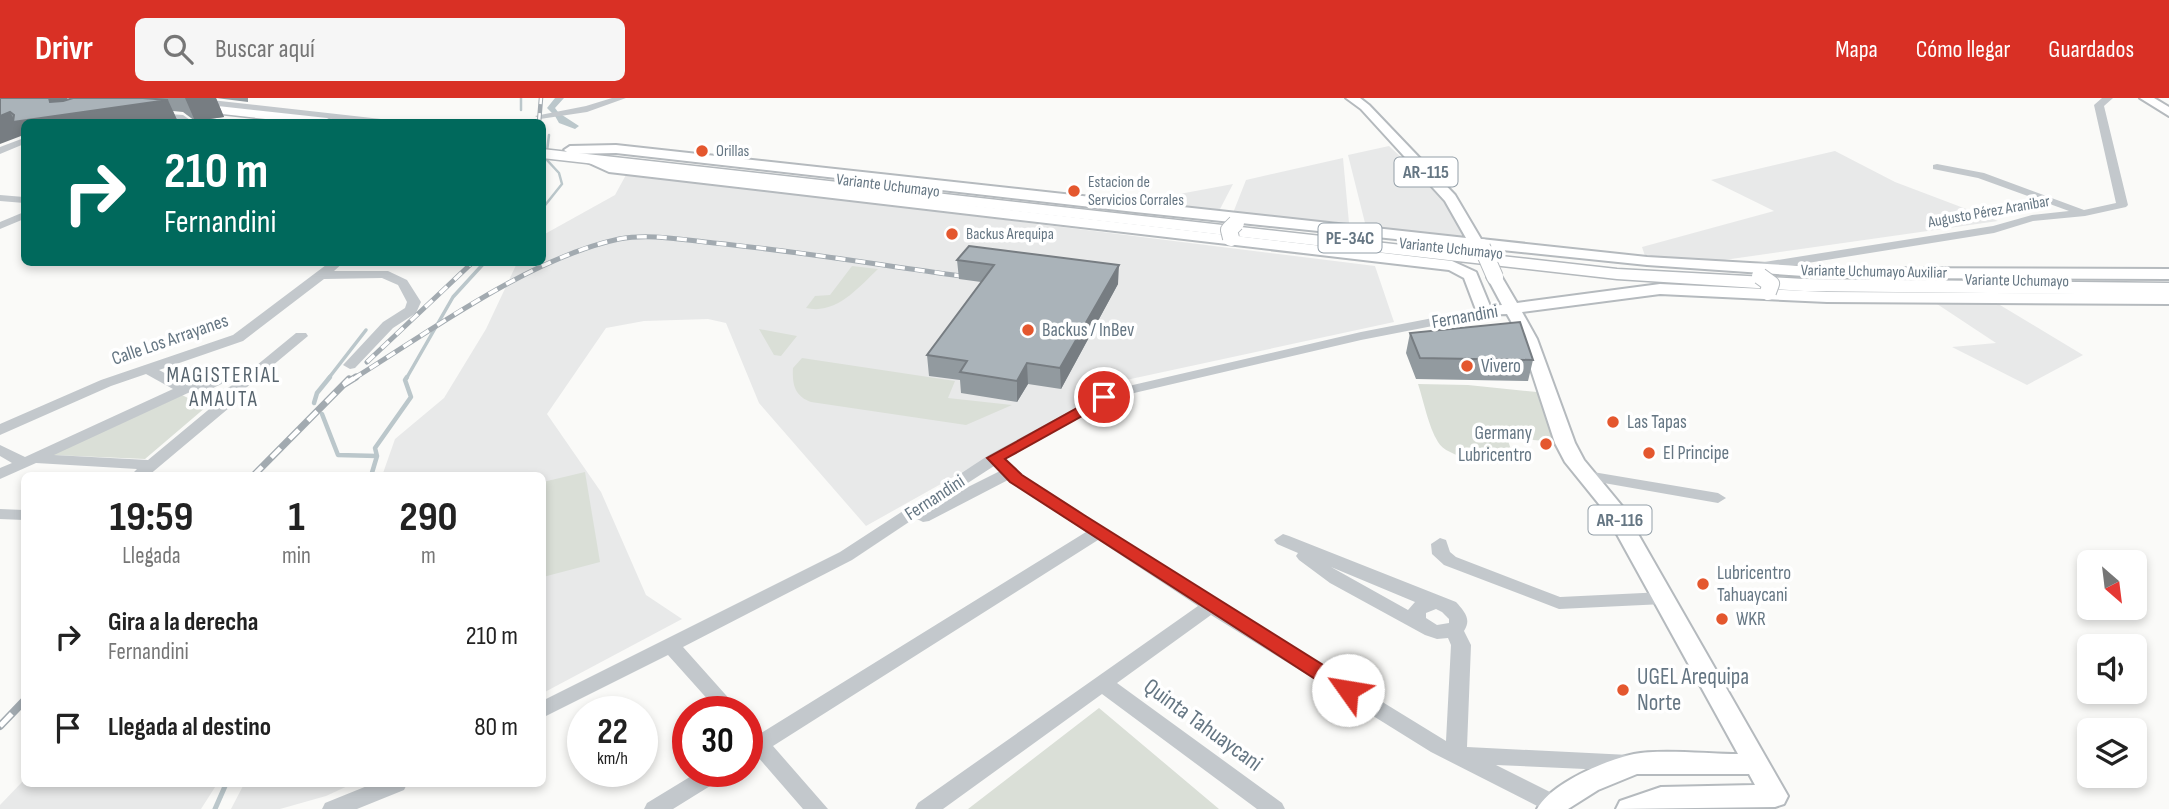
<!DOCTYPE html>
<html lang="es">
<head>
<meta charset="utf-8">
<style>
  :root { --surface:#fff; --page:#f6f6f6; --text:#222; --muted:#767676; --accent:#d93025 }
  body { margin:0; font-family:"Sofia Sans Condensed",sans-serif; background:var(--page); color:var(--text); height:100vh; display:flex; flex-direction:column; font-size:26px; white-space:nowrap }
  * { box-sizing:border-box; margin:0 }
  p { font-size:23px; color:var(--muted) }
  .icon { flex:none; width:38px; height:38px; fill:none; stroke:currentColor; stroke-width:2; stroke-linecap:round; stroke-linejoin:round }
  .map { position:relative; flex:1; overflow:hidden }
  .details { position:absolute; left:21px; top:374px; width:525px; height:315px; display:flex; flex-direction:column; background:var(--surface); border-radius:10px; box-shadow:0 4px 10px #0003 }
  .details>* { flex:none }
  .banner { position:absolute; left:21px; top:21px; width:525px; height:147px; border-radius:10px; box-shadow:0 4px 10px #0003; background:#00695c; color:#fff; overflow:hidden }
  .needle { width:46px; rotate:152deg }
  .fabs { position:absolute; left:2077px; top:452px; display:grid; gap:14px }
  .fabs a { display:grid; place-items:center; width:70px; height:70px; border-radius:10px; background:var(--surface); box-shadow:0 4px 10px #0003; font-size:35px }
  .speed { position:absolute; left:567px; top:598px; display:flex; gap:14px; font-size:35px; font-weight:700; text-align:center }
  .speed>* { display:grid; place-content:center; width:91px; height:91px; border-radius:50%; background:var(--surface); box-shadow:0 4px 10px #0003; line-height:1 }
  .speed small { font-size:18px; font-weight:400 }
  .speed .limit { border:10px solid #d22; background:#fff; color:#111 }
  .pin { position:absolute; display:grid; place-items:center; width:60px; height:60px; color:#fff; margin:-30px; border:4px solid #fff; border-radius:50%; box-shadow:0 2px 7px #0007 }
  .me { position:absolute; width:77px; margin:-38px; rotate:302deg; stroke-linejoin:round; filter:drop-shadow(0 0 5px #0008) }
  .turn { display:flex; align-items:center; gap:24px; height:147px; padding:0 28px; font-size:32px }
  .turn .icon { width:91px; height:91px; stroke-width:2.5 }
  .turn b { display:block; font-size:49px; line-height:60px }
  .eta { display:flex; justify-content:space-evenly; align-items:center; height:119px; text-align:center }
  .eta b { font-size:42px; font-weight:700; line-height:49px }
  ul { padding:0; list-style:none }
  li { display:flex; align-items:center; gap:21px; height:91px; padding:0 28px }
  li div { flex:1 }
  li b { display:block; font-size:26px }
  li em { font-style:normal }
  header { display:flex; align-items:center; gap:42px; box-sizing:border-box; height:98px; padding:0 35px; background:var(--accent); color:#fff }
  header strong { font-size:33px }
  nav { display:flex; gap:38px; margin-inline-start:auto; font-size:24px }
  .search { width:490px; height:63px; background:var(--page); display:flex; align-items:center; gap:18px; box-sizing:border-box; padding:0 24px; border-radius:10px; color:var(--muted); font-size:26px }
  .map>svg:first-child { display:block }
</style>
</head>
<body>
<header>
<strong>Drivr</strong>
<div class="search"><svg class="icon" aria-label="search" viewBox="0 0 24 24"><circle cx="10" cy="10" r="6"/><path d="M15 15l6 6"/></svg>Buscar aquí</div>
<nav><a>Mapa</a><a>Cómo llegar</a><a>Guardados</a></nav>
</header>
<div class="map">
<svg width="2169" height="711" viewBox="0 0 2169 711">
  <rect width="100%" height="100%" fill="#fafaf8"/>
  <path fill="#e8e9e9" d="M1389,48L1450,105L1463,139L1366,129L1348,57Z
    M1835,53L1895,84L1998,123L1717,163L1645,158L1642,149L1774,113L1711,82Z
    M1343,60L1349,125L1233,115L1246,82Z
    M627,75L1375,168L1394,224L1126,282L866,428L759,305L726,225L708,221L644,223L606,230L547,316L601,394L646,497L682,521L543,595L542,378H382L395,341L444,300L486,231L517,165L542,164L543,137L615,97Z
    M1233,86L1219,113L1131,105Z
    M1934,204H1995L2083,257L2027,287L1952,249L1996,245Z
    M24,682V686H217L201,711H0V707Z
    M244,686H352L326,698L280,711H231Z"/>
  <path fill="#dadfd7" d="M852,168L878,171C858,190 836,217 806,210L815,198L830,197Z
    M759,231L797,238L781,258L774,257Z
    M802,260L955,283L948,300L1012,307L966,327L811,304C795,298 792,287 793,270Z
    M1418,286L1468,287L1537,294L1557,344L1507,340L1516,366C1498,367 1447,361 1438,344C1428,328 1424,304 1418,286Z
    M182,297L206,309L145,361L52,357Z
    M585,374L600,464L543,479V384Z
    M1099,610L1219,711H968Z"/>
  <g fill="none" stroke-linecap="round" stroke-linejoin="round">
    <path stroke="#bbc7cb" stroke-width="2.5" d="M521,0V12
      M542,111L562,86L559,75L546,61L549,37"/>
    <path stroke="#bbc7cb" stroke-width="3.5" d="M328,281L366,232
      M406,281L453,199L485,164"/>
    <path stroke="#bbc7cb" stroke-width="4.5" d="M314,305L317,295L330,279
      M322,316L338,357L377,358
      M371,378L377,358L375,350L411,299L405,282L407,279"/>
    <path stroke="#bbc7cb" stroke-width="5" d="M215,711L226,686"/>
    <path fill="#bbc7cb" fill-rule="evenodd" d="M555,0H564L555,10L558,14L554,17L547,10Z
      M559,15L579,28L575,31L559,25L555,18Z"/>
    <defs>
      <path id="major" d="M1346,0H1360L1369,7L1455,97L1481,141L1647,159L1833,170L2169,171V181L1833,180L1647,167L1135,114L616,55L570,56L564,52L570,48L616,47L1466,140L1445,103L1361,11Z
        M2140,0H2154L2169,9V18Z
        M592,57L612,66L1452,163L1476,174L1490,208L1502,207L1487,179L1495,174L1500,176L1517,205L1660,186L1827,194L2169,196V206L1827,204L1660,196L1522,214L1537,241L1575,345L1584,362L1622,408L1788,698L1784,706L1775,709L1616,711L1620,703L1661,689L1755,687L1749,676H1637L1598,692L1568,711H1537C1551,685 1606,662 1634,656C1660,651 1710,656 1738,656L1603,411L1565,364L1555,345L1521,241L1507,216L1478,217L1464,180L1449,172L609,74L587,64V58Z"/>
      <path id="highway" d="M191,5L327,20L334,24H293L186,12L184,9Z
        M542,51L1617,171L1804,181L2169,185V197L1804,193L1617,181L542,60Z"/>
    </defs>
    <use href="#major" stroke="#b5babe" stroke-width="4"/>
    <use href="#highway" stroke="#b4b9bd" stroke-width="3"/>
    <path fill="#c3c8cc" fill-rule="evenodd" d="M163,0H193L381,21L386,24H360L168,3Z
      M612,0H626L587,14L540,21L535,18L586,8Z
      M2102,0H2113L2104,8L2128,107L2126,109L2085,118L2033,123L1994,135L1752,174L1746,170L1752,166L1993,128L2032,117L2069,113L1978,80L1933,71V67L1937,66L1984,75L2084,112L2116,105L2094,7Z
      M154,15L183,17L193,24L151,20V16Z
      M24,40V46L0,56V49Z
      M0,97L24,99V105L0,103Z
      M24,114V121L0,131V124Z
      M330,164H344L334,173H388L407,182L421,204L416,215L393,230L355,270L350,271L343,267L383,224L405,210L407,204L398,187L382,180L324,181L243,243L159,272L187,287L232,274L245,277L296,235H306L308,238L235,299L229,310L148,378H130L137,371L36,365L0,381V370L12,365L0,358V347L25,359L173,291L146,276L111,288L0,337V326L101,282L233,237ZM228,283L238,284L222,293H211L213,290ZM188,295C199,295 207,303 219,303L148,362L54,357Z
      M1484,210L1489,211V217L1361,242L1117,299L1005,361L1023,378L1218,503L1446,643L1451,547L1448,540L1437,541L1425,537L1330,485L1299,462L1296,458L1298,455L1277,446L1274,442L1283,436L1289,438L1456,504C1464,513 1472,521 1464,533L1471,547L1467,649L1629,657L1637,659L1640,665L1637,671L1629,673L1496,667L1562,700L1565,706L1563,711H1543L1431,654L1211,517L1117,585L1282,705L1285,711H1257L1102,596L943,711H915L918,705L1198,508L1098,442L773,648L828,711H803L757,658L747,662V625L754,627L761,635L1086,434L1008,382L929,423L923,424L915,420L852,462L683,549L741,614H719L668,557L542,620V603L840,454L989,357L1107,293L1361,234ZM994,368L1000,373L940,403ZM1331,469L1415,504L1408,512ZM1436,511L1442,514L1449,521V525L1437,527L1426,520V515Z
      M1587,373L1718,395L1726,400L1718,405L1581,381L1579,378Z
      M0,411L24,412V422L0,421Z
      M1440,440L1446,442L1450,454L1456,459L1560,499L1664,494L1670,496L1673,500L1670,504L1664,506L1559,511L1444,467L1432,456L1431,446Z
      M698,674H726L723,680L673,711H644L647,705Z
      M372,686H407L404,692L357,711H322L325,705Z"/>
    <use href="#major" fill="#fff" fill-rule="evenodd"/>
    <use href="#highway" fill="#fff" fill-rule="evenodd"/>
    <defs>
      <path id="rail-far3" d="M539,24L541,0"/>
      <path id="rail-far2" d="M367,264L473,164
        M353,281C432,232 530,160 619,141C650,135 683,142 714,145C797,153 879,167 961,178"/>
      <path id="rail-far1" d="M343,287L356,279
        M253,378L349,281"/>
      <path id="rail" d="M0,628L24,603"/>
    </defs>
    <use href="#rail-far3" stroke="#a2aab0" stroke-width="4.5"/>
    <use href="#rail-far2" stroke="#a2aab0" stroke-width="5"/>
    <use href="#rail-far1" stroke="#a2aab0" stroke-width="7"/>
    <use href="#rail" stroke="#a2aab0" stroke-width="8"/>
    <use href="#rail-far3" stroke="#fff" stroke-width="2.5" stroke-dasharray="9" stroke-linecap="butt"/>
    <use href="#rail-far2" stroke="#fff" stroke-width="3.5" stroke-dasharray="10" stroke-linecap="butt"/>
    <use href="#rail-far1" stroke="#fff" stroke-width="4.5" stroke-dasharray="13" stroke-linecap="butt"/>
    <use href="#rail" stroke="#fff" stroke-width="5" stroke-dasharray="17" stroke-linecap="butt"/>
    <defs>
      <path id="major-bridge" d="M1231,140L1229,132L1236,125
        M1482,149L1495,179
        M1760,178L1771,186L1768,194"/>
    </defs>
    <use href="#major-bridge" stroke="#b5babe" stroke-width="18" stroke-linecap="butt"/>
    <use href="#major-bridge" stroke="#fff" stroke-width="16"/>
  </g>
  <path fill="#929a9f" d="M0,0H67L68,2L73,0H216L224,19L195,23L183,14L173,13L178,24H24L21,38Z
    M216,0H248V4Z
    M969,148L1118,186L1061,291L1028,286L1017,304L961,295L960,282L929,278L927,257L981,184L959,181L957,162Z
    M1410,235L1533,262L1528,283L1416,281L1406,255Z"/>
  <path fill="#777d82" d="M44,0H67L75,15L168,2L178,24H24V45L21,38L0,46V18L10,14L15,23Z
    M185,0H216L224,19L195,23Z
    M1119,167L1118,186L1061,291L1060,270Z
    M1027,265L1028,286L1017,304V283Z"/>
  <path fill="#aab3b9" stroke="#777d82" stroke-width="2" d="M0,0H49L50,4L63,3L73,0H143L168,2L13,24L14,17L10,14L0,18Z
    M969,148L1119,167L1060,270L1027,265L1017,283L960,274L967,263L927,257L994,167L957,162Z
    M1520,224L1533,262L1420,260L1410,235Z"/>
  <path fill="#d93025" stroke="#8d1f18" stroke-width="2" d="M1104,295L1109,296L1112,299L1109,303L1005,361L1022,377L1084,417L1355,587L1358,592L1355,597L1348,600L1340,597L1010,384L987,360Z"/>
  <g fill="#e4572e" stroke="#fff" stroke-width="2.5">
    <circle cx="702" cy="53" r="7"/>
    <circle cx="1074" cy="93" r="7"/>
    <circle cx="952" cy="136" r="7"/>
    <circle cx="1028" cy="232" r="7"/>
    <circle cx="1467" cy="268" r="7"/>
    <circle cx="1613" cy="324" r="7"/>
    <circle cx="1546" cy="346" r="7"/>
    <circle cx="1649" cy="355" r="7"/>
    <circle cx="1703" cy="486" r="7"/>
    <circle cx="1722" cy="521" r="7"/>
    <circle cx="1623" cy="592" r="7"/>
  </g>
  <g text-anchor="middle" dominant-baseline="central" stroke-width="7" stroke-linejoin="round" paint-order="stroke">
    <g font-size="16" fill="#657683" stroke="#fff" text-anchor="start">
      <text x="716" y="53">Orillas</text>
      <text x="1088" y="84">Estacion de<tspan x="1088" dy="18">Servicios Corrales</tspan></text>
      <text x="966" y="136">Backus Arequipa</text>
    </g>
    <g font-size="16" fill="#657683" stroke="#fff">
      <text transform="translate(888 88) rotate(7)">Variante Uchumayo</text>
      <text transform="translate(1989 114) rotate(-10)">Augusto Pérez Aranibar</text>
      <text transform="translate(1451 151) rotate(6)">Variante Uchumayo</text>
      <text transform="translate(1874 174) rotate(1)">Variante Uchumayo Auxiliar</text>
      <text transform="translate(2017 183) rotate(1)">Variante Uchumayo</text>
    </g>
    <g fill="#fff" stroke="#939fa8" stroke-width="2">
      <rect x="1394.5" y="59.5" width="63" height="29" rx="5"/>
      <rect x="1318.5" y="125.5" width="63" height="29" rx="5"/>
      <rect x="1588.5" y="407.5" width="63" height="29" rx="5"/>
    </g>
    <g font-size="18" font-weight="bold" fill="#657683">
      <text x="1426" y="74">AR-115</text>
      <text x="1350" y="140">PE-34C</text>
      <text x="1620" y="422">AR-116</text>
    </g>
    <g font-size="19" fill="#657683" stroke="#fff">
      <text transform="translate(1465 219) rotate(-10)">Fernandini</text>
      <text transform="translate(170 242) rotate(-19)">Calle Los Arrayanes</text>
      <text transform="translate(935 400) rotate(-33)">Fernandini</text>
    </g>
    <g font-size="19" fill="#657683" stroke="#fff" text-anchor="start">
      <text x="1042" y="232">Backus / InBev</text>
      <text x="1481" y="268">Vivero</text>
      <text x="1627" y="324">Las Tapas</text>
      <text x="1532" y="335" text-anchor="end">Germany<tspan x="1532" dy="22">Lubricentro</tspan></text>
      <text x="1663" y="355">El Principe</text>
      <text x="1717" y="475">Lubricentro<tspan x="1717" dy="22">Tahuaycani</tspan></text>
      <text x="1736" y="521">WKR</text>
    </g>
    <g font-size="21" letter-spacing="2" fill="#57646e" stroke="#fff">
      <text x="224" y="277">MAGISTERIAL<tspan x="224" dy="24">AMAUTA</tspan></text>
    </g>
    <g font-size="23" fill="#657683" stroke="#fff" text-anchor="start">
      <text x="1637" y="579">UGEL Arequipa<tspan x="1637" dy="26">Norte</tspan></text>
    </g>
    <g font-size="23" fill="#657683" stroke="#fff">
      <text transform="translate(1203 627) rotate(36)">Quinta Tahuaycani</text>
    </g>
  </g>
</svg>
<div class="fabs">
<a><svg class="needle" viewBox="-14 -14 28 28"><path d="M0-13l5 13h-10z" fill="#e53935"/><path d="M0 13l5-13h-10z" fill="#767676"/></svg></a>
<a><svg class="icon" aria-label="sound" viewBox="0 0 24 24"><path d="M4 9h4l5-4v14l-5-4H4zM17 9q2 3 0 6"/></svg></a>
<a><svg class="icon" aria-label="layers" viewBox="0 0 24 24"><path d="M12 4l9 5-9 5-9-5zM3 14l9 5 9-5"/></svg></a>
</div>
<div class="speed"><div>22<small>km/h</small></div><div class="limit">30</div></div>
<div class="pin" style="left:1104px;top:299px;background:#d93025"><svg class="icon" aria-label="arrive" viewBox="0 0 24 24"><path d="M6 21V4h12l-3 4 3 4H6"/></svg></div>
<svg class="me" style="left:1348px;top:592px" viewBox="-20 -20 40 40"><circle r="19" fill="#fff"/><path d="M0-13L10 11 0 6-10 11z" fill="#d93025"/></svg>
<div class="banner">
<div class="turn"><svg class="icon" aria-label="right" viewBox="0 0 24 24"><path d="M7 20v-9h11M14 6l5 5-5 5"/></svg><div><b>210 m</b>Fernandini</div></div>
</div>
<section class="details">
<div class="eta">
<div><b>19:59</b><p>Llegada</p></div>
<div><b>1</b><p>min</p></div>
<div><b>290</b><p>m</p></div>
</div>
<ul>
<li><svg class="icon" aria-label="right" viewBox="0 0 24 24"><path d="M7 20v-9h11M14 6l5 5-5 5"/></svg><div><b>Gira a la derecha</b><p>Fernandini</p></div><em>210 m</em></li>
<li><svg class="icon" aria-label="arrive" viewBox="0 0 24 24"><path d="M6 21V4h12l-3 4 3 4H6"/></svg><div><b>Llegada al destino</b></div><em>80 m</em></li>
</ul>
</section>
</div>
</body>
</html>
